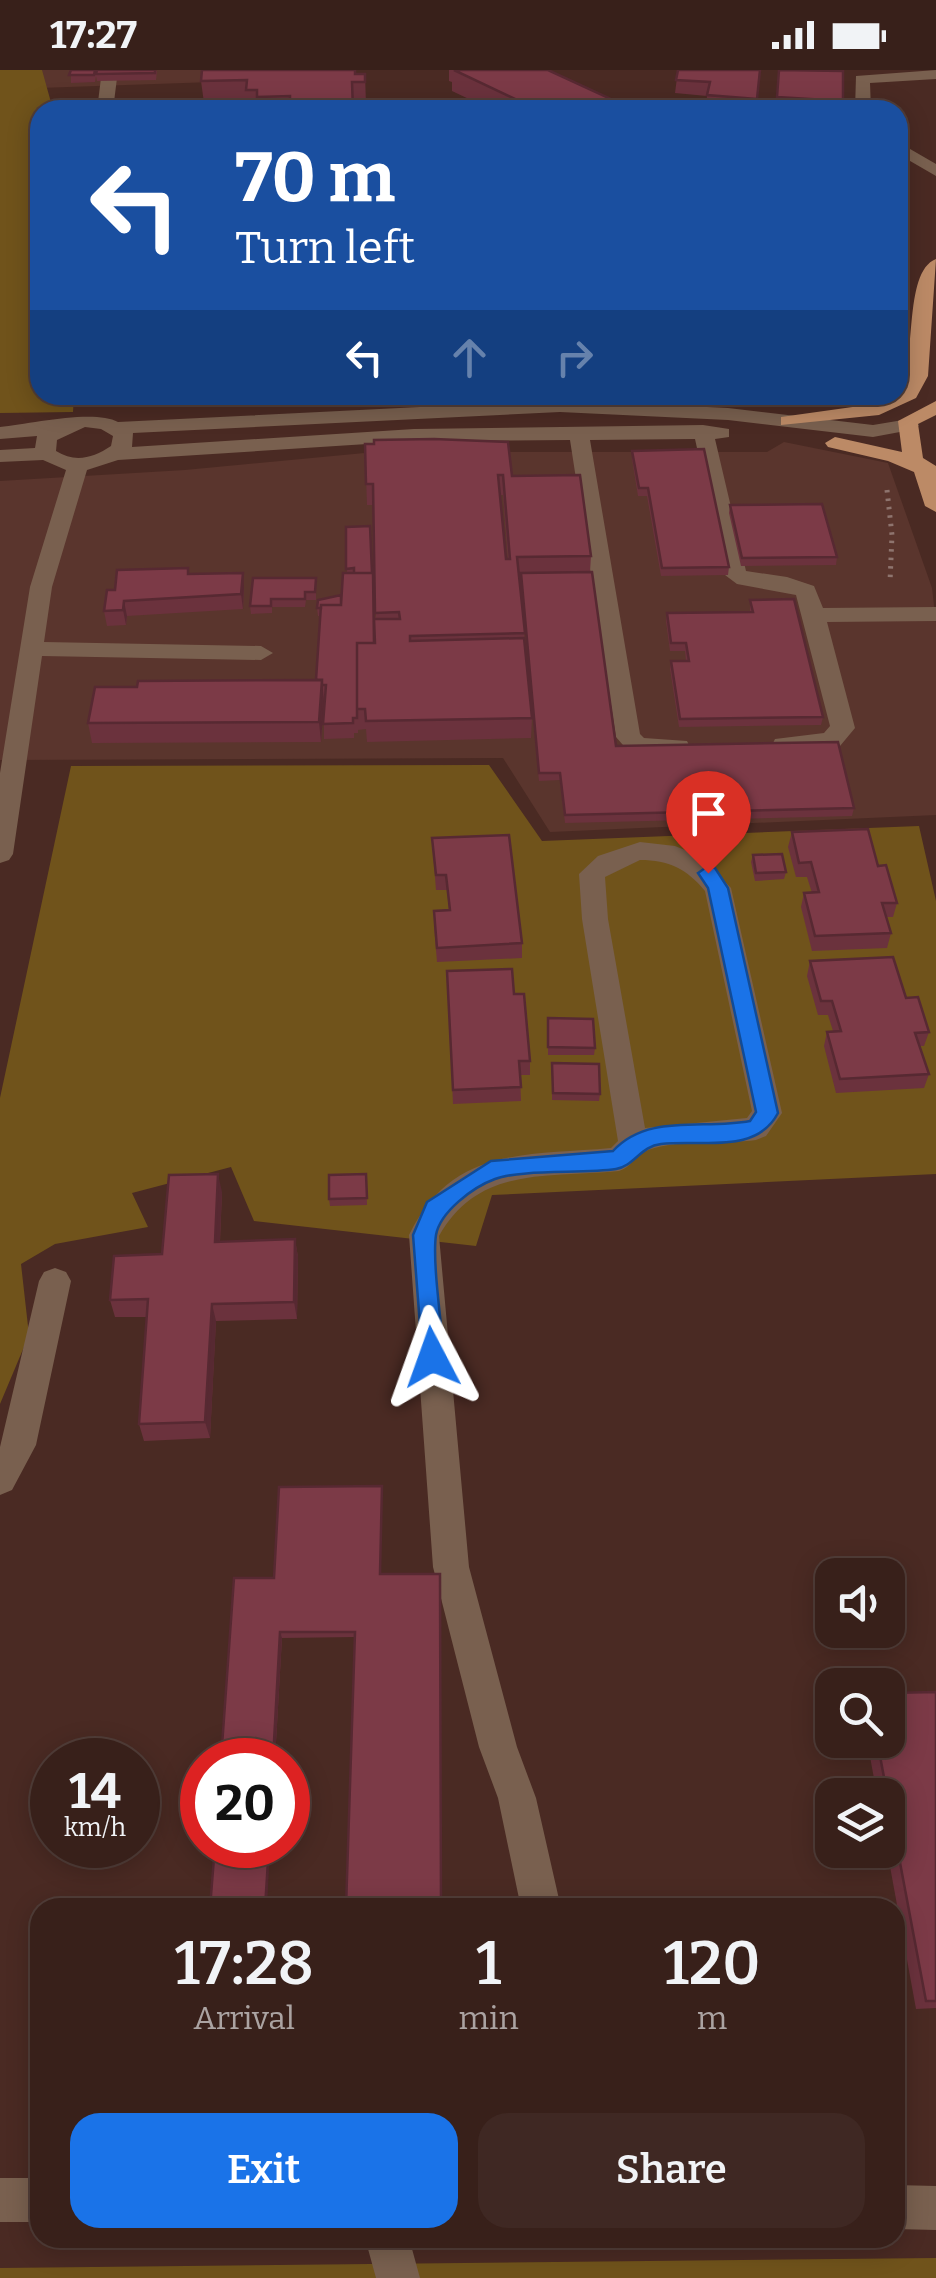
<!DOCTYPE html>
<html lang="en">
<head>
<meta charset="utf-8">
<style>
  :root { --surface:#38201a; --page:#3f2823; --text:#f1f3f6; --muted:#aba3a2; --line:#523e39; --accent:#1a73e8 }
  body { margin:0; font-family:Bitter,serif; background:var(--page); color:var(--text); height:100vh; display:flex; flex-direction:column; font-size:38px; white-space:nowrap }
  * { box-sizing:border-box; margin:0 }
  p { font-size:32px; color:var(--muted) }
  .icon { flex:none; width:55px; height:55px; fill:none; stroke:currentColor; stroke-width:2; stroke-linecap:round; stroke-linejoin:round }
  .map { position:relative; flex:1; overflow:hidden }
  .sheet { position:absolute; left:30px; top:1828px; width:875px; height:350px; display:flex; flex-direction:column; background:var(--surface); border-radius:30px; box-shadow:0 5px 25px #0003,0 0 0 2px var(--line) }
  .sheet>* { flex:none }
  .guide { position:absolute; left:30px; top:30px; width:878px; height:305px; border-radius:30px; box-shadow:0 5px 25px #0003,0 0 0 2px var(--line); background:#1a4fa0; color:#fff; overflow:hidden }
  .fabs { position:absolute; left:815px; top:1488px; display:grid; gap:20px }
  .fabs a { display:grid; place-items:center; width:90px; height:90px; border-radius:20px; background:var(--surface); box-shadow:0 5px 25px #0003,0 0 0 2px var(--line); font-size:50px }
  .speed { position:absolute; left:30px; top:1668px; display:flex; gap:20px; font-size:50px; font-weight:700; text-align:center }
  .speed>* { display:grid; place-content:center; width:130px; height:130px; border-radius:50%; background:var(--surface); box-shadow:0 5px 25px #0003,0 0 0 2px var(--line); line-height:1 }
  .speed small { font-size:25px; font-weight:400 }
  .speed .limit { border:15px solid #d22; background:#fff; color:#111 }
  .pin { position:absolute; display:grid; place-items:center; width:85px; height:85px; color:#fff; margin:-102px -42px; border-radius:50% 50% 50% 0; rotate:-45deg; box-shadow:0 0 10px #0007 }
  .pin .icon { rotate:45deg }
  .me { position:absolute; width:110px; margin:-55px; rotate:356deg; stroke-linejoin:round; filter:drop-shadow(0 0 8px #0008) }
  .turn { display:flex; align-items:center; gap:35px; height:210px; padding:0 40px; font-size:45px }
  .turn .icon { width:130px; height:130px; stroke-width:2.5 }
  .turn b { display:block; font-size:70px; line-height:85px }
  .lanes { display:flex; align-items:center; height:95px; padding:0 40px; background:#0003; justify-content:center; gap:50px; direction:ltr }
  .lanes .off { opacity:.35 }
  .eta { display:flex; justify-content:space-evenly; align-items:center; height:170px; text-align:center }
  .eta b { font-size:60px; font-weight:600; line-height:70px }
  .primary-button { display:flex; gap:20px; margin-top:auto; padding:20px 40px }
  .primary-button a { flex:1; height:115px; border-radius:30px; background:var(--accent); color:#fff; font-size:40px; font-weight:600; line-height:115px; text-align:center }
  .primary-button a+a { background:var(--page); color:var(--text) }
  .status { display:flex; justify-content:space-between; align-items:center; height:70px; padding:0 50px; background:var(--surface); direction:ltr }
  .status svg { height:28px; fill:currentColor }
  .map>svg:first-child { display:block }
</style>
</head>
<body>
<div class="status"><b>17:27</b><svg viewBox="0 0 49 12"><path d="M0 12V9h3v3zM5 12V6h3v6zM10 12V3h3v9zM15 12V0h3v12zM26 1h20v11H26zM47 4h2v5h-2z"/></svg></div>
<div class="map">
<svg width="936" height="2208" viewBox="0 0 936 2208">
  <rect width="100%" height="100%" fill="#4a2a23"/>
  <path fill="#5a352d" d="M0,0H346L331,8L39,18Z
    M784,372L888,393L932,518L936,553V745L550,762L503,688L0,690V411L185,400L375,382H767Z"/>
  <path fill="#70531b" d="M0,0H42L52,36L60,40H40V325H74L73,342L0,343Z
    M489,695L542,771L919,756L936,831V1104L492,1125L476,1176L254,1151L231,1097L132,1123L148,1157L55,1174L21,1194L29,1265L0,1334V1028L71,696Z
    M936,2188V2208H0V2198Z"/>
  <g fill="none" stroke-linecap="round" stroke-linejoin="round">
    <path stroke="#8e746e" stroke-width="5" stroke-dasharray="2.5 6" stroke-linecap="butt" d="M887,420L892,465L890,512"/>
    <path fill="#79604f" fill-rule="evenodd" d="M102,0H118L113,40H97Z
      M936,0V9L870,13L871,40H855L856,6Z
      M898,72L936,94V106L898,84Z
      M560,330L728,338L873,355L909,349L919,355L916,359L873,367L728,350L560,342L133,363L132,377L414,359L703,355L729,359V367L715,369L746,501L787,507L814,516L823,538L936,537V551L827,552L855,658L840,676L784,683L772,675L775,669L824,663L830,656L796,525L737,514L725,505L695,369L590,370L640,664L644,668L687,671L690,677L678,685L629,682L616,667L570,370L414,371L118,390L87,400L52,517L44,572L261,576L273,583L261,590L42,586L13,784L9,790L0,793V703L30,517L66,400L43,390L0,392V380L35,378L37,366L0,369V357C30,354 94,339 118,352ZM85,357L101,359L113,366L111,376C93,388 75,393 56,381L57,370Z
      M640,772L675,776L700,786L731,818L782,1043L766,1066L756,1070C727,1074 668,1069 644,1082C634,1088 631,1097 619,1101C549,1108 479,1095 439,1166L469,1497L517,1677L536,1728L561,1838H521L498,1728L479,1677L433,1497L409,1165C453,1076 524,1086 611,1078L618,1071L582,849L579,804L598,786ZM640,790C669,790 687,799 705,821L752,1041L747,1048L645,1058L608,849L605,807Z
      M55,1198L66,1202L71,1211L36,1375L12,1420L0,1425V1377L39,1211L44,1202Z
      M0,2108H40V2152H0Z
      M895,2115L936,2116V2160L895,2159Z
      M365,2168H409L420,2208H376Z"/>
    <path fill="#bc8a66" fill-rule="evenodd" d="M936,189L928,306L916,328L879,345L781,355V347L874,334L898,325C918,295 902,202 936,189Z
      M936,331V345L918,354L923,388L936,396V442L925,436L914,402L888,391L828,377L825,373L835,367L902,382L898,351Z"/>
  </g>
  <path fill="#6b323d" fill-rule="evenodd" d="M71,0H96V2L157,1L156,10L97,11L96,6L95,12L71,13Z
    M449,0H548L613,40H492L452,21V12L449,11Z
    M678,0L757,29L755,40L706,39L707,26L675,23Z
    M779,0L843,31L842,40H776Z
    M365,4L366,34H353L354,40H248L247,32L204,33L201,11Z
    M365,374L512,406L591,486L590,502L616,676L854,738L852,746L565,753L560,710L539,711L521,508H519L532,648L531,668L367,672L366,659L358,660V653V663H354V668L324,669V630L321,672L92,673L88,653L137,617L316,610L320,546H318L317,538L341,525L347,503L346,457L376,549L373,435H367ZM500,425H503L508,489H506Z
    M632,381L729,497L728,505L661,506L647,426H638L632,389Z
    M730,435L837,487L836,495L741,496L729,443Z
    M188,498L189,504L244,518L243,539L127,546L126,555L107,556L104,541L115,520Z
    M316,508V530H306L305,537H272V543L251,544L250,536Z
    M750,530L823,647L821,655L679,657L670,599L671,591H686L685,581H670L666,551L667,543L750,542Z
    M792,762L878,796L897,833L893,847H886L891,863L887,878L812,881L801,837L804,823H812L807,807H796L788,777Z
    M432,768L522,873V888L437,892L434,855L449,840L447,820H436Z
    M753,785L786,802L784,809L755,811L751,792Z
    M810,891L906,928L929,962L924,976H920L929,1004L924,1018L836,1023L824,976L827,962L833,961L828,945H818L807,906Z
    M447,901L514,924L530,991V1005H520L521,1031L453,1034Z
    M548,948L595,978L594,985H548Z
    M552,1001L600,1024L599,1031L552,1030Z
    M366,1104L367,1135L330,1136L329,1129Z
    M222,1122L220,1172L295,1169L298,1187L297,1249L216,1251L210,1368L144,1371L139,1354L147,1247H115L110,1230L162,1184Z
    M382,1416L355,1567L282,1568L275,1690L274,1508Z
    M936,1622V1938L916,1939L887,1780L888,1725H877L867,1670H888Z"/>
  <path fill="#572932" d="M243,503L244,518L243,539L241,524Z
    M124,531L127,546L126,555L123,540Z
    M322,610L324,631L321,672L319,652Z
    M218,1104L222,1122L219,1190L215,1172Z
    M295,1169L298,1187L297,1249L294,1232Z
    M212,1234L216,1251L210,1368L205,1352Z
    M280,1562L282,1568L275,1690H273Z
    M269,1775H270L267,1838H265Z"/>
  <path fill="#7c3a47" stroke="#572932" stroke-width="2.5" fill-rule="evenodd" d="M71,0H95L94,5H69Z
    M97,0H155V3L96,4Z
    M202,0H355V4H365V12H352L353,40H272V31H290V26L257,27V20H246L247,10L201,11Z
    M454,0H548L611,29L613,40H538Z
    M678,0H760L757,29L707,25L710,12L676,10Z
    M779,0L843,1V31L777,27Z
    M434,369L508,372L512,406L580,405L591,486L517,487L525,563L410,566V571L524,568L532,648L366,651L365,639H357V573H375L374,549H400L399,542L375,543L373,414H366L365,374H374V370ZM498,405H503L510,489H506Z
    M704,379L729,497L662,498L648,418H639L632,381Z
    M822,434L837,487L742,488L730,435Z
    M370,456L372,503H354V498L346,499V457Z
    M188,498V504L243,503L241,524L124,531L123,540L104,541L107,520H115L117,500Z
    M592,502L616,676L838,672L854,738L565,745L560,703H539L521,503Z
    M343,503H373L374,573H357V648H353V653L323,654L326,615H322V610H316L321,535H341Z
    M253,508H316L315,522H305V529H271V536H250Z
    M341,525V535H321V538H317L318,530Z
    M794,529L823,647L680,649L671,591H689L686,573H671L667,543L753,542L750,530Z
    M322,610L319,652L88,653L95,617H137L138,611Z
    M868,759L878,796L886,795L897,833H882L891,863L815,866L804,823L819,822L811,792L799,793L792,762Z
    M509,765L522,873L437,878L434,841L450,840L446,805H436L432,768Z
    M782,784L786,802L756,803L753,785Z
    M893,887L906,928L918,927L929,962L915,963L929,1004L840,1009L827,962L841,961L832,931H821L810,891Z
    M512,899L514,924H524L530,991H519L521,1017L453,1020L447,901Z
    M548,948L593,949L595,978L548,977Z
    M552,993L599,994L600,1024L553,1023Z
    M218,1104L215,1172L295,1169L294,1232L212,1234L205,1352L139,1354L148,1229L110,1230L114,1186L162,1184L169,1105Z
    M366,1104L367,1128L329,1129V1105Z
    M382,1416L380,1504H440L441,1838H346L355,1562H280L273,1690H221L234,1508H274L279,1417Z
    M936,1622V1931H926L877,1670H888V1623Z
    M215,1775H269L265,1838H210Z"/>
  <path fill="#1a73e8" stroke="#114b97" stroke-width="2.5" d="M708,796L715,798L728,818L778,1043C756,1085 702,1069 661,1074C641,1076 634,1096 616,1099C584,1104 521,1099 495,1109C473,1117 440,1142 436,1165C432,1192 442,1256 444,1287L441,1294L432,1297L423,1294L413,1165L427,1132L491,1091L613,1081C648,1043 703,1060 750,1051L756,1042L708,818L698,803Z"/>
</svg>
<div class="fabs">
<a><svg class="icon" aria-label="sound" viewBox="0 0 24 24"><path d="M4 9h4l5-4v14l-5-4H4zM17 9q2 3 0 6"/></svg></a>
<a><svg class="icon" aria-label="search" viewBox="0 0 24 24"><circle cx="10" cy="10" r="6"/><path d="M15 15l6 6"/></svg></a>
<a><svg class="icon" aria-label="layers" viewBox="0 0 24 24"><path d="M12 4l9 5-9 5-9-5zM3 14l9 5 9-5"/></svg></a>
</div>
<div class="speed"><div>14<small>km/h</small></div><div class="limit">20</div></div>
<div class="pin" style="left:708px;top:803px;background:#d93025"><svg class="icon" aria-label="arrive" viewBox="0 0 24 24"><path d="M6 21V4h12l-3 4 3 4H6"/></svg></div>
<svg class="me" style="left:432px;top:1287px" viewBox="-20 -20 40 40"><path d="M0-17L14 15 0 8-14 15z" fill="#1a73e8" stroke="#fff" stroke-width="4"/></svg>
<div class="guide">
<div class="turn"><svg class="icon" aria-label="left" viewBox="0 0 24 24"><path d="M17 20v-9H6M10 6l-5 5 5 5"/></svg><div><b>70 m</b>Turn left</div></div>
<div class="lanes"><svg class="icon" aria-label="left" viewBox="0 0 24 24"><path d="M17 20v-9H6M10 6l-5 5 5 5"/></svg><svg class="icon off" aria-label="ahead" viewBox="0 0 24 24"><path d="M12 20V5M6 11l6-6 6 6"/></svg><svg class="icon off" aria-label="right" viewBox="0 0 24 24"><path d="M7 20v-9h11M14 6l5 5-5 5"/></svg></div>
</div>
<section class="sheet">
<div class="eta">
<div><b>17:28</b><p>Arrival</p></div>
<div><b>1</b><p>min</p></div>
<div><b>120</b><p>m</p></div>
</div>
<div class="primary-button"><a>Exit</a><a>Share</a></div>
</section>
</div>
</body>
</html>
